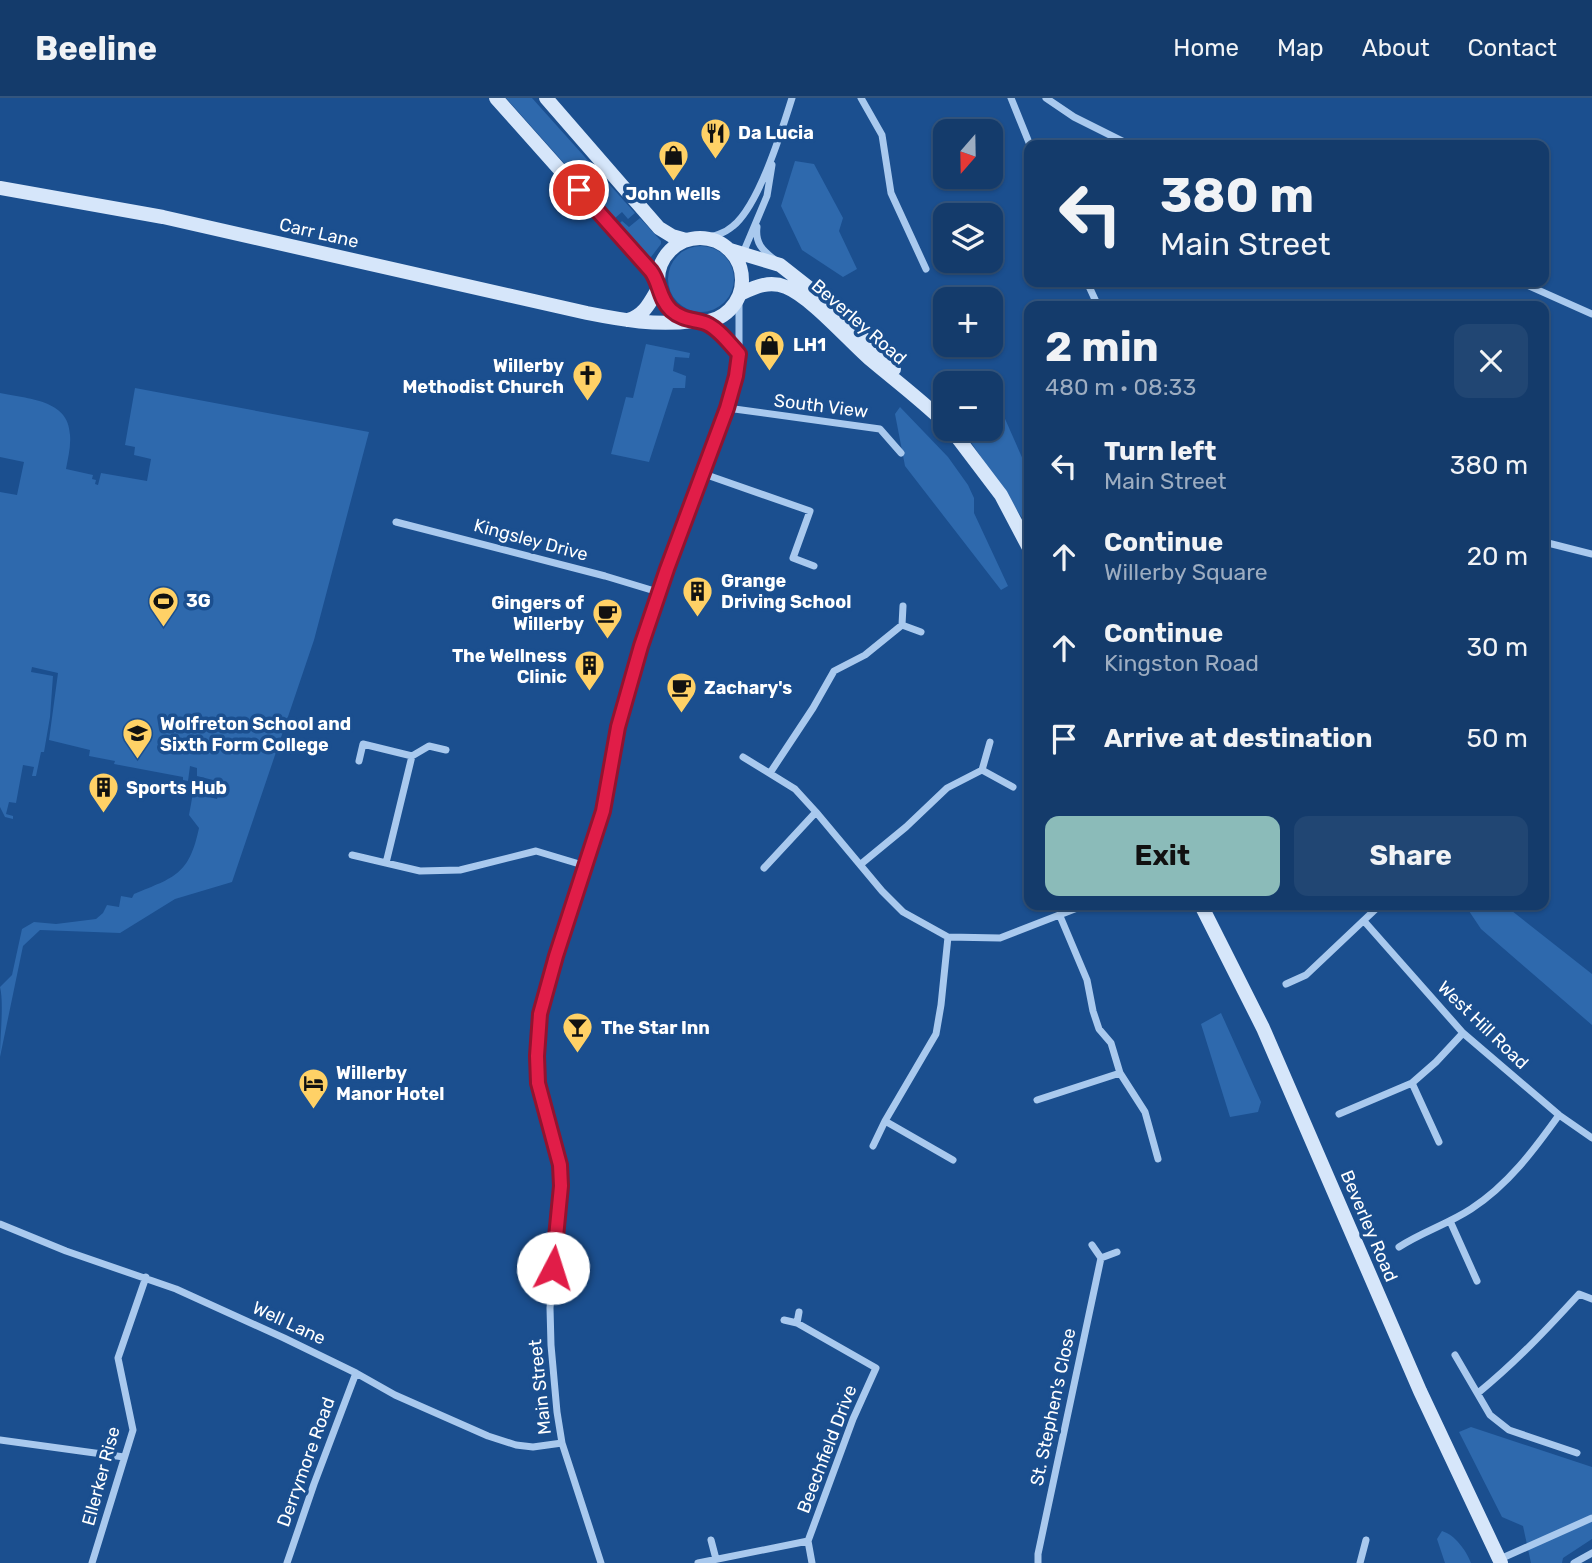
<!DOCTYPE html>
<html lang="en">
<head>
<meta charset="utf-8">
<style>
  :root { --surface:#143b6b; --page:#214673; --text:#f1f3f6; --muted:#9dadc1; --line:#33557e; --accent:#8bbbb9 }
  body { margin:0; font-family:Rubik,sans-serif; background:var(--page); color:var(--text); height:100vh; display:flex; flex-direction:column; font-size:26px; white-space:nowrap }
  * { box-sizing:border-box; margin:0 }
  p { font-size:23px; color:var(--muted) }
  .icon { flex:none; width:38px; height:38px; fill:none; stroke:currentColor; stroke-width:2; stroke-linecap:round; stroke-linejoin:round }
  .map { position:relative; flex:1; overflow:hidden }
  .drawer { position:absolute; left:1024px; top:203px; width:525px; height:609px; display:flex; flex-direction:column; background:var(--surface); border-radius:14px; box-shadow:0 2px 5px #0004,0 0 0 2px var(--line) }
  .drawer>* { flex:none }
  .guide { position:absolute; left:1024px; top:42px; width:525px; height:147px; border-radius:14px; box-shadow:0 2px 5px #0004,0 0 0 2px var(--line); background:#143b6b; color:var(--text); overflow:hidden }
  .needle { width:46px; rotate:200deg }
  .fabs { position:absolute; left:933px; top:21px; display:grid; gap:14px }
  .fabs a { display:grid; place-items:center; width:70px; height:70px; border-radius:14px; background:var(--surface); box-shadow:0 2px 5px #0004,0 0 0 2px var(--line); font-size:35px }
  .pin { position:absolute; display:grid; place-items:center; width:60px; height:60px; color:#fff; margin:-30px; border:4px solid #fff; border-radius:50%; box-shadow:0 2px 7px #0007 }
  .me { position:absolute; width:77px; margin:-38px; rotate:5deg; stroke-linejoin:round; filter:drop-shadow(0 0 5px #0008) }
  .turn { display:flex; align-items:center; gap:24px; height:147px; padding:0 21px; font-size:32px }
  .turn .icon { width:91px; height:91px; stroke-width:2.5 }
  .turn b { display:block; font-size:49px; line-height:60px }
  .round { display:grid; place-items:center; flex:none; width:74px; height:74px; border-radius:14px; background:var(--page) }
  .headline { display:flex; align-items:center; justify-content:space-between; height:119px; padding:0 21px }
  h1 { font-size:42px; font-weight:700; line-height:52px }
  .button { display:flex; gap:14px; margin-top:auto; padding:14px 21px }
  .button a { flex:1; height:80px; border-radius:14px; background:var(--accent); color:#111; font-size:28px; font-weight:700; line-height:80px; text-align:center }
  .button a+a { background:var(--page); color:var(--text) }
  ul { padding:0; list-style:none }
  li { display:flex; align-items:center; gap:21px; height:91px; padding:0 21px }
  li div { flex:1 }
  li b { display:block; font-size:26px }
  li em { font-style:normal }
  header { display:flex; align-items:center; gap:42px; box-sizing:border-box; height:98px; padding:0 35px; background:var(--surface); border-bottom:2px solid var(--line) }
  header strong { font-size:33px }
  nav { display:flex; gap:38px; margin-inline-start:auto; font-size:24px }
  .map>svg:first-child { display:block }
</style>
</head>
<body>
<header>
<strong>Beeline</strong>
<nav><a>Home</a><a>Map</a><a>About</a><a>Contact</a></nav>
</header>
<div class="map">
<svg width="1592" height="1465" viewBox="0 0 1592 1465">
  <rect width="100%" height="100%" fill="#1b4f8f"/>
  <path fill="#2e69ad" d="M506,0H532L635,115L628,121L622,114L614,121Z
    M795,63L814,66L843,120L839,133L857,171L843,179L802,152L781,108Z
    M640,120L661,143V146L651,159L646,157L619,126L622,123L629,129Z
    M668 181a33 33 0 1 1 66 0a33 33 0 1 1-66 0Z
    M646,246L690,255L689,260L675,259L673,273L686,278L685,290H673L649,364L611,356L626,299L633,300Z
    M991,289L1024,364L1029,365V430L962,331H990Z
    M135,290L369,334L314,542L232,784L175,801L120,835L40,832L23,848L0,959C0,940 4,904 0,889L12,877L22,831L34,824L56,826L96,821L103,815L107,807L119,809L121,798L132,800L134,796C175,779 189,777 199,730L189,717L193,695L217,701L221,684L197,678V670L190,668L188,683L183,682V679L114,666L115,663L89,658L90,652L49,642L58,575L32,569L31,574L53,578L50,619L44,654H41L36,678H32L34,669L23,667L16,705L9,704L6,716L13,718V721L5,719L0,709V394L17,397L24,364L0,359V295C27,301 69,301 70,337C71,349 68,360 66,371L93,377L92,381L96,382L95,386L98,387L101,375L147,383L151,361L134,357L135,349L125,347Z
    M900,309L948,359L968,387L974,400V415L1008,488L1001,492L905,368L895,316Z
    M1465,807H1509L1512,813L1592,876V927L1481,831Z
    M1221,915L1261,1004L1258,1014L1230,1019L1201,926Z
    M1471,1329L1592,1369V1441L1563,1460L1562,1465H1531L1523,1428L1502,1419L1459,1334Z
    M1442,1433C1455,1437 1466,1452 1471,1465H1445L1437,1441Z"/>
  <g fill="none" stroke-linecap="round" stroke-linejoin="round">
    <path stroke="#a9c9ee" stroke-width="7" d="M861,0L882,37L891,95L926,171
      M1011,0L1030,47
      M1046,0L1074,19L1130,47
      M757,129C755,145 762,152 775,162
      M703,140C714,138 724,136 733,128C759,107 782,32 792,0
      M740,169L743,155L767,98L772,67
      M1087,184L1098,208
      M1520,184L1592,216
      M704,224L739,256
      M727,310L880,331L901,355
      M704,376L810,413L793,460L814,468
      M396,424L605,478L658,494
      M1544,444L1592,456
      M903,508L902,527L921,534
      M990,644L982,672L1013,689
      M743,659L795,691L816,714L882,793L903,814L948,839L1000,840L1085,807
      M359,663L363,646L412,658
      M770,675L813,610L834,573L865,557L902,527
      M352,757L420,773L460,772L536,753L586,768
      M386,765L412,658L429,648L446,652
      M861,766L906,729L947,690L982,672
      M764,770L816,714
      M1060,818L1087,882L1093,913L1099,931L1111,945L1120,975L1145,1014L1158,1061
      M1364,823L1463,935L1559,1017L1592,1040
      M1286,886L1306,877L1380,807
      M1412,985L1439,1044
      M1037,1002L1120,975
      M1339,1016L1412,985L1436,964L1463,935
      M885,1023L953,1062
      M873,1048L885,1023L936,936L941,907L948,839
      M1450,1123L1477,1183
      M0,1126L66,1153L176,1191L284,1240L356,1275L395,1297L488,1338L516,1347L533,1349L562,1345
      M1092,1147L1101,1160L1117,1154
      M1399,1149C1422,1134 1448,1126 1471,1111C1508,1087 1534,1052 1559,1017
      M784,1222L797,1225L876,1270L853,1321L808,1443L812,1465
      M797,1225L799,1214
      M1455,1257L1490,1317L1509,1332L1577,1355
      M1478,1295C1515,1265 1547,1231 1579,1196L1592,1201
      M0,1342L124,1359
      M711,1442L716,1461
      M1500,1461L1592,1420
      M92,1465L133,1332L118,1260L146,1179
      M287,1465L314,1386L356,1275
      M601,1465L562,1345L557,1314L551,1247L550,1210L560,1088V1067L538,985V935L548,886L603,713L618,629L641,548L667,471L727,310L736,278L739,256V198
      M698,1465L808,1443
      M1038,1465V1456L1101,1160
      M1360,1465L1366,1442
      M1574,1465L1592,1455"/>
    <path stroke="#d6e6fa" stroke-width="14" d="M496,0L658,182
      M546,0L659,130L672,138L686,142
      M0,90L163,119L587,215C622,222 657,228 693,223
      M658 182a42 42 0 1 1 84 0a42 42 0 1 1-84 0Z
      M730,152L780,167L827,204L894,271
      M740,196C755,189 769,182 786,189C811,199 849,243 871,262C896,283 921,302 945,325
      M628,222C645,217 650,204 659,189
      M951,331L1001,397L1029,450
      M1201,807L1263,930L1420,1293L1501,1465"/>
  </g>
  <g fill="none" stroke-linecap="round" stroke-linejoin="round">
    <defs>
      <path id="route" d="M553,1170L561,1088L560,1067L538,985L537,958L540,916L556,858L603,713L618,629L641,548L667,471L727,310L736,278L739,256C730,246 716,227 702,224C690,221 681,221 671,212C659,201 660,185 651,173L579,92"/>
    </defs>
    <use href="#route" stroke="#92132f" stroke-width="18"/>
    <use href="#route" stroke="#e11d48" stroke-width="12"/>
  </g>
  <defs>
    <symbol id="restaurant-pin" viewBox="-11 -11 22 30"><path d="M0 17L-7.5 6A9.5 9.5 0 1 1 7.5 6Z" fill="#ffd166" stroke="#1b4f8f"/><path d="M-5-6h1v4h1v-4h1v4h1v-4h1v5L-1.5 .5V6h-2V.5L-5-1ZM5-6V6H3V1.5H1.5Q1.5-4 5-6Z" fill="#111"/></symbol>
    <symbol id="shop-pin" viewBox="-11 -11 22 30"><path d="M0 17L-7.5 6A9.5 9.5 0 1 1 7.5 6Z" fill="#ffd166" stroke="#1b4f8f"/><path d="M-5-2.5h2.3a2.7 3.5 0 0 1 5.4 0H5L5.5 6h-11ZM-1.5-2.5h3a1.5 2.3 0 0 0-3 0Z" fill="#111"/></symbol>
    <symbol id="church-pin" viewBox="-11 -11 22 30"><path d="M0 17L-7.5 6A9.5 9.5 0 1 1 7.5 6Z" fill="#ffd166" stroke="#1b4f8f"/><path d="M-1.2-6h2.4v3.5h3.3v2.4h-3.3V6h-2.4V-.1h-3.3v-2.4h3.3Z" fill="#111"/></symbol>
    <symbol id="building-pin" viewBox="-11 -11 22 30"><path d="M0 17L-7.5 6A9.5 9.5 0 1 1 7.5 6Z" fill="#ffd166" stroke="#1b4f8f"/><path d="M-4-6H4V6H1V3H-1V6H-4ZM-2.5-4.3h1.7v1.8h-1.7ZM.8-4.3h1.7v1.8H.8ZM-2.5-1h1.7V.8h-1.7ZM.8-1h1.7V.8H.8Z" fill="#111"/></symbol>
    <symbol id="stadium-pin" viewBox="-11 -11 22 30"><path d="M0 17L-7.5 6A9.5 9.5 0 1 1 7.5 6Z" fill="#ffd166" stroke="#1b4f8f"/><path d="M0-5a6.5 5 0 1 0 0 10a6.5 5 0 1 0 0-10ZM-3.5-1.8h7v3.6h-7Z" fill="#111"/></symbol>
    <symbol id="cafe-pin" viewBox="-11 -11 22 30"><path d="M0 17L-7.5 6A9.5 9.5 0 1 1 7.5 6Z" fill="#ffd166" stroke="#1b4f8f"/><path d="M-5.5-4.5H6V0H3Q3 3.5 0 3.5H-2.5Q-5.5 3.5-5.5 0ZM3-3.2v2h1.7v-2ZM-6 4.5H4V6H-6Z" fill="#111"/></symbol>
    <symbol id="school-pin" viewBox="-11 -11 22 30"><path d="M0 17L-7.5 6A9.5 9.5 0 1 1 7.5 6Z" fill="#ffd166" stroke="#1b4f8f"/><path d="M0-5L7-2L0 1L-7-2ZM-4 1L0 2.5L4 1V4Q0 6-4 4Z" fill="#111"/></symbol>
    <symbol id="bar-pin" viewBox="-11 -11 22 30"><path d="M0 17L-7.5 6A9.5 9.5 0 1 1 7.5 6Z" fill="#ffd166" stroke="#1b4f8f"/><path d="M-6-5H6L.8 .8V4.5H3.5V6h-7V4.5H-.8V.8Z" fill="#111"/></symbol>
    <symbol id="hotel-pin" viewBox="-11 -11 22 30"><path d="M0 17L-7.5 6A9.5 9.5 0 1 1 7.5 6Z" fill="#ffd166" stroke="#1b4f8f"/><path d="M-6-4.5h1.5V1H6V5H4.5V3h-9V5H-6ZM-4 0a1.8 1.8 0 1 1 3.6 0ZM.5 0V-2.5h3Q6-2.5 6 0Z" fill="#111"/></symbol>
  </defs>
  <g fill-rule="evenodd">
    <use href="#restaurant-pin" x="698" y="18" width="35" height="47"/>
    <use href="#shop-pin" x="656" y="40" width="35" height="47"/>
    <use href="#shop-pin" x="752" y="230" width="35" height="47"/>
    <use href="#church-pin" x="570" y="260" width="35" height="47"/>
    <use href="#building-pin" x="680" y="476" width="35" height="47"/>
    <use href="#stadium-pin" x="146" y="486" width="35" height="47"/>
    <use href="#cafe-pin" x="590" y="498" width="35" height="47"/>
    <use href="#building-pin" x="572" y="550" width="35" height="47"/>
    <use href="#cafe-pin" x="664" y="572" width="35" height="47"/>
    <use href="#school-pin" x="120" y="618" width="35" height="47"/>
    <use href="#building-pin" x="86" y="672" width="35" height="47"/>
    <use href="#bar-pin" x="560" y="912" width="35" height="47"/>
    <use href="#hotel-pin" x="296" y="968" width="35" height="47"/>
  </g>
  <g text-anchor="middle" dominant-baseline="central" stroke-width="7" stroke-linejoin="round" paint-order="stroke">
    <g font-size="18" font-weight="bold" fill="#fff" stroke="#1b4f8f" text-anchor="start">
      <text x="738" y="35">Da Lucia</text>
      <text x="673" y="96" text-anchor="middle">John Wells</text>
      <text x="793" y="247">LH1</text>
      <text x="564" y="268" text-anchor="end">Willerby<tspan x="564" dy="21">Methodist Church</tspan></text>
      <text x="721" y="483">Grange<tspan x="721" dy="21">Driving School</tspan></text>
      <text x="186" y="503">3G</text>
      <text x="584" y="505" text-anchor="end">Gingers of<tspan x="584" dy="21">Willerby</tspan></text>
      <text x="567" y="558" text-anchor="end">The Wellness<tspan x="567" dy="21">Clinic</tspan></text>
      <text x="704" y="590">Zachary's</text>
      <text x="160" y="626">Wolfreton School and<tspan x="160" dy="21">Sixth Form College</tspan></text>
      <text x="126" y="690">Sports Hub</text>
      <text x="601" y="930">The Star Inn</text>
      <text x="336" y="975">Willerby<tspan x="336" dy="21">Manor Hotel</tspan></text>
    </g>
    <g font-size="18" fill="#fff" stroke="#1b4f8f">
      <text transform="translate(319 135) rotate(13)">Carr Lane</text>
      <text transform="translate(859 224) rotate(41)">Beverley Road</text>
      <text transform="translate(821 308) rotate(7)">South View</text>
      <text transform="translate(531 442) rotate(15)">Kingsley Drive</text>
      <text transform="translate(1483 927) rotate(44)">West Hill Road</text>
      <text transform="translate(1369 1128) rotate(67)">Beverley Road</text>
      <text transform="translate(289 1225) rotate(25)">Well Lane</text>
      <text transform="translate(540 1289) rotate(-96)">Main Street</text>
      <text transform="translate(1053 1309) rotate(-78)">St. Stephen's Close</text>
      <text transform="translate(827 1351) rotate(-69)">Beechfield Drive</text>
      <text transform="translate(306 1364) rotate(-70)">Derrymore Road</text>
      <text transform="translate(101 1378) rotate(-75)">Ellerker Rise</text>
    </g>
  </g>
</svg>
<div class="fabs">
<a><svg class="needle" viewBox="-14 -14 28 28"><path d="M0-13l5 13h-10z" fill="#e53935"/><path d="M0 13l5-13h-10z" fill="#9dadc1"/></svg></a>
<a><svg class="icon" aria-label="layers" viewBox="0 0 24 24"><path d="M12 4l9 5-9 5-9-5zM3 14l9 5 9-5"/></svg></a>
<a>+</a>
<a>−</a>
</div>
<div class="pin" style="left:579px;top:92px;background:#d93025"><svg class="icon" aria-label="arrive" viewBox="0 0 24 24"><path d="M6 21V4h12l-3 4 3 4H6"/></svg></div>
<svg class="me" style="left:553px;top:1170px" viewBox="-20 -20 40 40"><circle r="19" fill="#fff"/><path d="M0-13L10 11 0 6-10 11z" fill="#e11d48"/></svg>
<div class="guide">
<div class="turn"><svg class="icon" aria-label="left" viewBox="0 0 24 24"><path d="M17 20v-9H6M10 6l-5 5 5 5"/></svg><div><b>380 m</b>Main Street</div></div>
</div>
<section class="drawer">
<div class="headline"><div><h1>2 min</h1><p>480 m · 08:33</p></div><a class="round"><svg class="icon" aria-label="close" viewBox="0 0 24 24"><path d="M6 6l12 12M18 6L6 18"/></svg></a></div>
<ul>
<li><svg class="icon" aria-label="left" viewBox="0 0 24 24"><path d="M17 20v-9H6M10 6l-5 5 5 5"/></svg><div><b>Turn left</b><p>Main Street</p></div><em>380 m</em></li>
<li><svg class="icon" aria-label="ahead" viewBox="0 0 24 24"><path d="M12 20V5M6 11l6-6 6 6"/></svg><div><b>Continue</b><p>Willerby Square</p></div><em>20 m</em></li>
<li><svg class="icon" aria-label="ahead" viewBox="0 0 24 24"><path d="M12 20V5M6 11l6-6 6 6"/></svg><div><b>Continue</b><p>Kingston Road</p></div><em>30 m</em></li>
<li><svg class="icon" aria-label="arrive" viewBox="0 0 24 24"><path d="M6 21V4h12l-3 4 3 4H6"/></svg><div><b>Arrive at destination</b></div><em>50 m</em></li>
</ul>
<div class="button"><a>Exit</a><a>Share</a></div>
</section>
</div>
</body>
</html>
